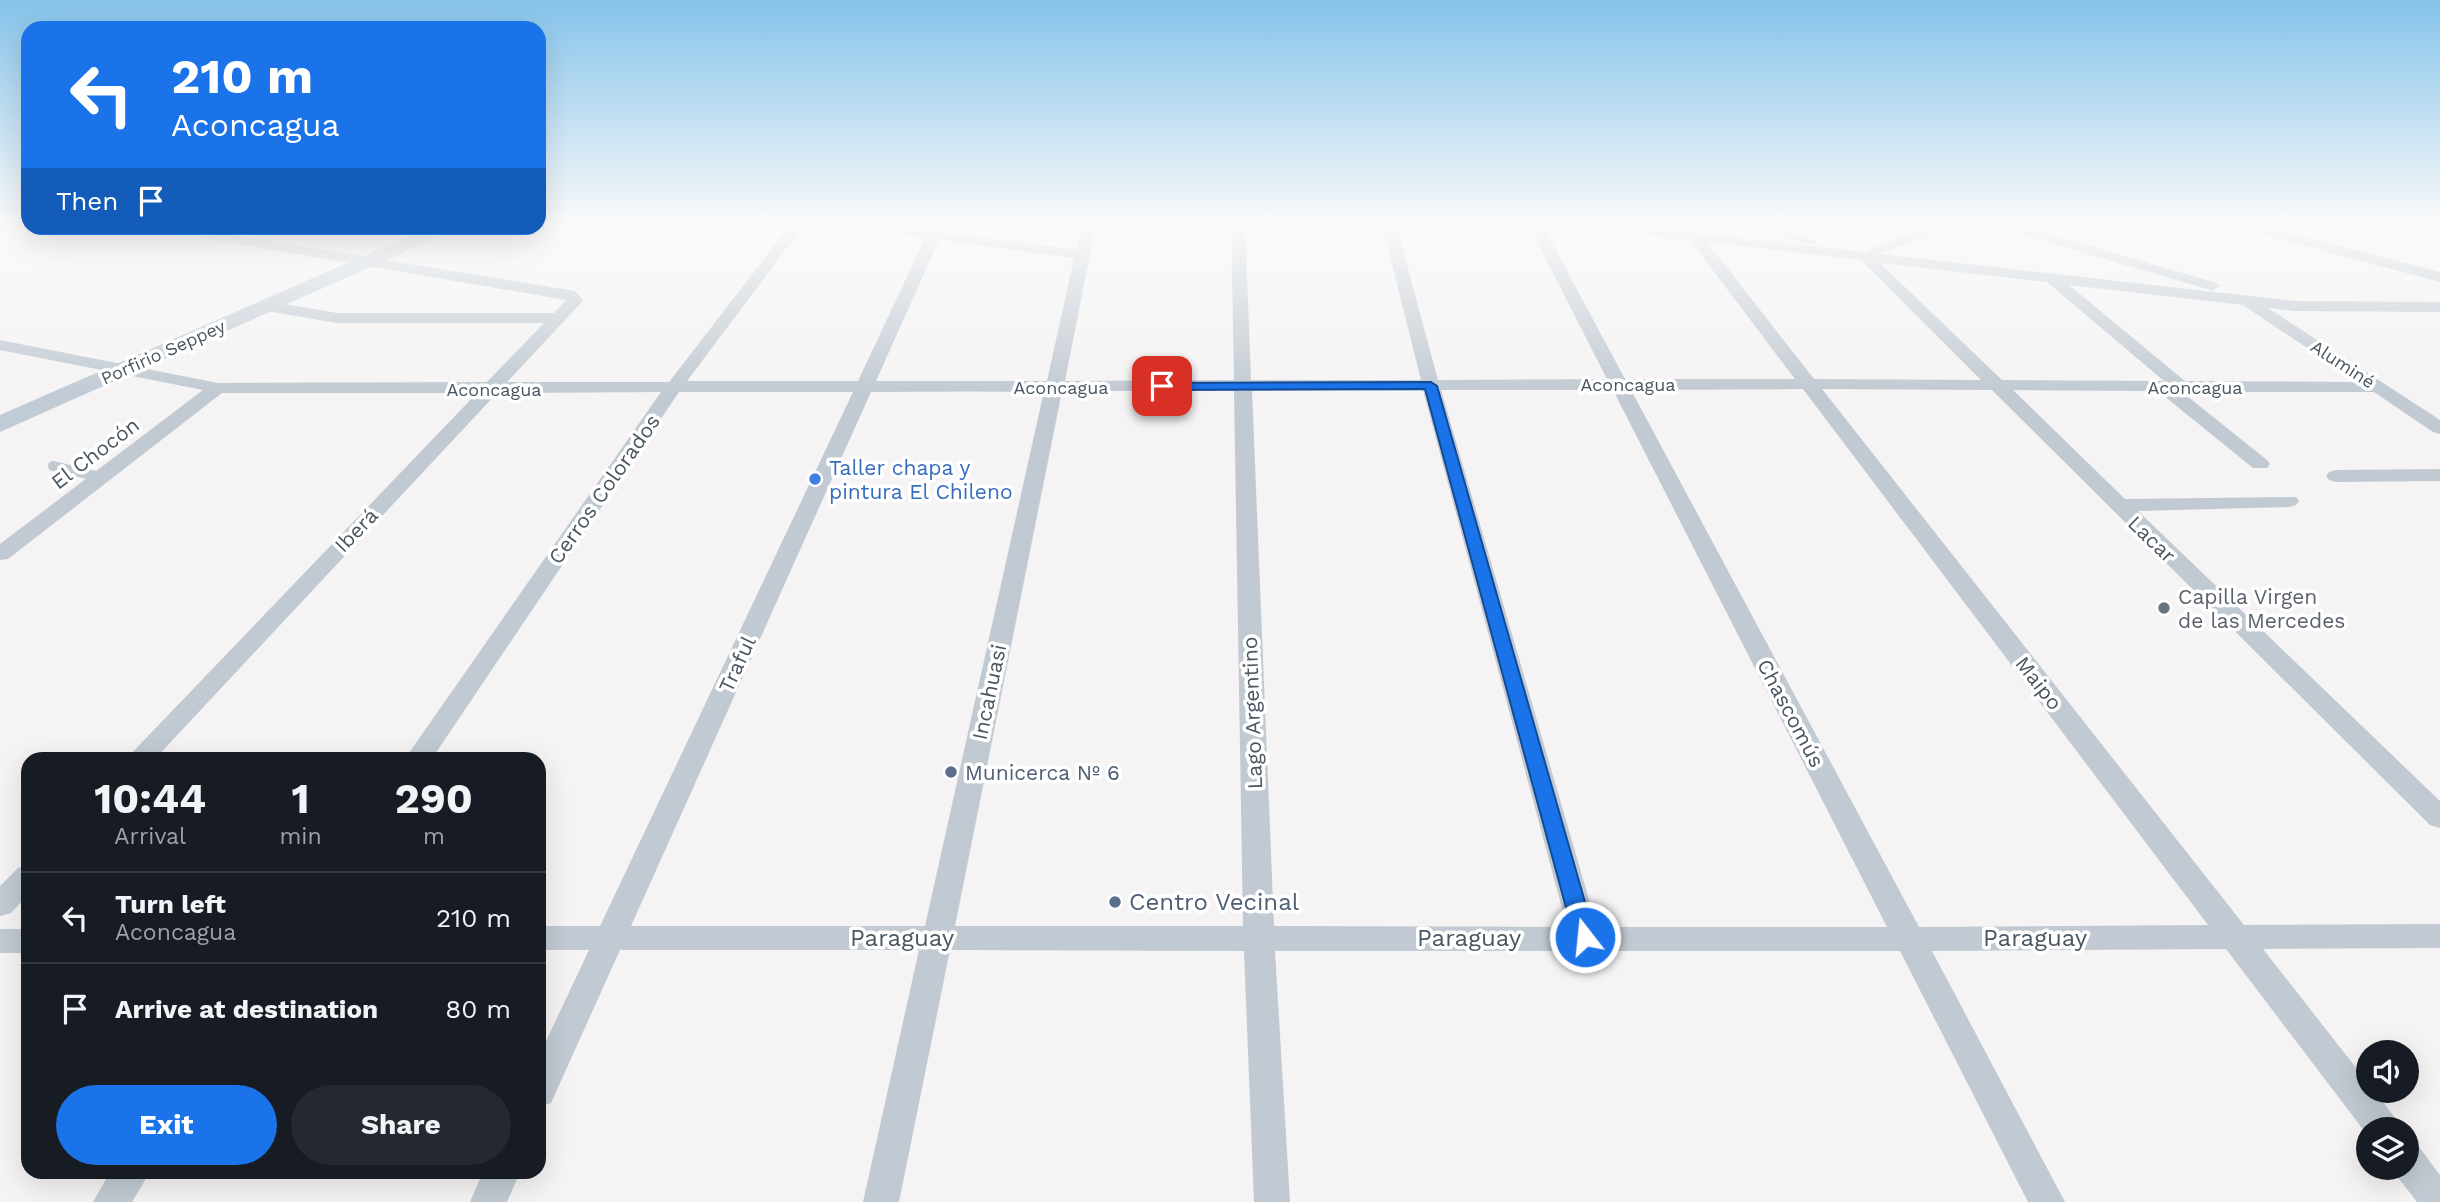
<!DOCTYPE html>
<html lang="en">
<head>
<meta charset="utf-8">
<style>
  :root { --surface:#171b24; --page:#242831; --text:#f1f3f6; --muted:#9ea1a6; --line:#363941; --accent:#1a73e8 }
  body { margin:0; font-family:"Work Sans",sans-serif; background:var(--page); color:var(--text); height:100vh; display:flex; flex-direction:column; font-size:26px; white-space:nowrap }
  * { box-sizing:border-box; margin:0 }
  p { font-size:23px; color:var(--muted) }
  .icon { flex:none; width:38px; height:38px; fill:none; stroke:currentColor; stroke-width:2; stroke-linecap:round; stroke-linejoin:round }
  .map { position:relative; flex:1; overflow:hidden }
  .sheet { position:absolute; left:21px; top:752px; width:525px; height:427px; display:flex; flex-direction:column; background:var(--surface); border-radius:21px; box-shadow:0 7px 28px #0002 }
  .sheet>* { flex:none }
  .banner { position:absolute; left:21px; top:21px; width:525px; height:214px; border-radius:21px; box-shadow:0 7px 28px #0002; background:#1a73e8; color:#fff; overflow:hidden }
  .tools { position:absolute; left:2356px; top:1040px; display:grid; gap:14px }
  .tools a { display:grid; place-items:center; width:63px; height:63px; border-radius:50%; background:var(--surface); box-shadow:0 7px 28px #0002; font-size:35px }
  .pin { position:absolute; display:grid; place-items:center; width:60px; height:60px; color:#fff; margin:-30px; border-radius:14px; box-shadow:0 4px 10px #0006 }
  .me { position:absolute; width:77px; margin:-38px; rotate:344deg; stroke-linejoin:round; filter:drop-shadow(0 0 5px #0008) }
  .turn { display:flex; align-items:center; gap:24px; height:147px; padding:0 35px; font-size:32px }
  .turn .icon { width:91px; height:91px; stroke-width:2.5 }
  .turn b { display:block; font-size:49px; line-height:60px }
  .then { display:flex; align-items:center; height:66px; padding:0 35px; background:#0003; gap:14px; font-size:26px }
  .eta { display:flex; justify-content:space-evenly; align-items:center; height:119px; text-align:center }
  .eta b { font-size:42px; font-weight:700; line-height:49px }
  .button { display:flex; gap:14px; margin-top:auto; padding:14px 35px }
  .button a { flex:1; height:80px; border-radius:42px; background:var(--accent); color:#fff; font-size:28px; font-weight:700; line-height:80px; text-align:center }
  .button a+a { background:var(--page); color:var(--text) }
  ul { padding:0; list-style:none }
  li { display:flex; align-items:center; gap:21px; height:91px; padding:0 35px; border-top:2px solid var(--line) }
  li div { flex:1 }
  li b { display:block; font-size:26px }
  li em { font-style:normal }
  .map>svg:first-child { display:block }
</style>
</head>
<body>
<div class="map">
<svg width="2440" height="1202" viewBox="0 0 2440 1202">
  <rect width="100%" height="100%" fill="#f5f3f3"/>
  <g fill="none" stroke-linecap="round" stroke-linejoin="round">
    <path stroke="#c1cad2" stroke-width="10" d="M53,466L100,477"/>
    <path fill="#c1cad2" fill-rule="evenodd" d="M791,224H805L687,381H858L925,238L854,228L847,224H882L1076,250L1082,224H1096L1065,381L1234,380L1231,224H1245L1251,380H1421L1382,224H1396L1438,380L1607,379L1528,224H1542L1625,379H1795L1690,240L1586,228L1579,224H1619L1864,252L1931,224H1949L1947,227L1880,254L2294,301L2440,302V312L2294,311L2268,308L2440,420V434L2433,432L2374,392H2182L2267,460L2270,464L2267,468H2253L2158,391L2013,390L2125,499L2296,497L2299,501L2296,505L2289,507L2138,511L2440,801V828L2430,825L1992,390L1822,389L2244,925L2440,924V948L2263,949L2368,1083V1090H2374L2395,1118L2400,1129H2368V1136L2226,949L1932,951L2065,1202H2028L1900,951H1275L1290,1202H1254L1244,951L950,950L899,1202H863L919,950H620L551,1103L539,1107V1056L589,950H539V926H600L853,392H679L431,760H404L661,392L497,393L154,760H125L477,393H222L8,559L0,560V544L203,390L0,350V340L218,383L487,382L544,323H337L266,311L258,306L266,301L337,313H554L566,300L167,232L160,228H190L575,291L583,300L581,303L507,382H669ZM939,240L1074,258L1047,381H876ZM1707,242L1861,260L1981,380L1814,379ZM1880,263L2047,282L2164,381L2002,380ZM2069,285L2243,305L2358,382L2185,381ZM1803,389L2208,925L1919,927L1631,390ZM1423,390L1567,927L1274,926L1252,391ZM1441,390H1613L1887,927H1597ZM1044,391L925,926H631L871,392ZM1062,391H1234L1243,926H955Z
      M1752,224H1771L1816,241L1814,244H1804Z
      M1994,224H2015L2217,283L2220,286L2212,291L2207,289L1996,227Z
      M2233,224H2255L2440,272V282L2235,227Z
      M2440,469V481L2336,482L2329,480L2326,476L2329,472L2336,470Z
      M28,865V895L11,913L0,916V886L18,868Z
      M0,929H28V953H0Z
      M2406,1143L2419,1147L2440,1175V1202H2417L2393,1171L2392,1167H2406Z
      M110,1172H150L132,1202H93Z
      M483,1172H520L507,1202H470Z"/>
    <path fill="#c1cbd6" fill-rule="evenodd" d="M427,228H452L449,232L0,432V415Z"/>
  </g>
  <linearGradient id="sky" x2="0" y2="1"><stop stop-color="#85c3ea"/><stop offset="0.57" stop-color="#fafafa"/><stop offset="1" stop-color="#fafafa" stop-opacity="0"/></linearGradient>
  <rect width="2440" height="392" fill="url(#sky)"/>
  <path fill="#1a73e8" stroke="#114b97" stroke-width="2" d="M1431,382L1437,386L1595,937L1592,943L1585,946L1577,943L1574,937L1425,389L1162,390L1155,386L1162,383Z"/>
  <circle fill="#3f7fe0" stroke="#fff" stroke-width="2.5" cx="815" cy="479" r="7"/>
  <circle fill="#6b7280" stroke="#fff" stroke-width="2.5" cx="2164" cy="608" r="7"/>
  <g fill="#5c6f8a" stroke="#fff" stroke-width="2.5">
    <circle cx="951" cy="772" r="7"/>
    <circle cx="1115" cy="902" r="7"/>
  </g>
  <g text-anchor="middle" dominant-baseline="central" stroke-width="7" stroke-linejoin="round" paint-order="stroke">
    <g font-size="18" fill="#4a5661" stroke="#fff">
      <text transform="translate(163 352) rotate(-24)">Porfirio Seppey</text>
      <text transform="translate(2343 364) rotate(33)">Aluminé</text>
      <text x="1628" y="384">Aconcagua</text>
      <text x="1061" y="387">Aconcagua</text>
      <text x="2195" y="387">Aconcagua</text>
      <text x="494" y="389">Aconcagua</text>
    </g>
    <g font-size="21" fill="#4a5661" stroke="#fff">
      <text transform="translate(95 453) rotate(-37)">El Chocón</text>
      <text transform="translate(604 489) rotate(-55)">Cerros Colorados</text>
      <text transform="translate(356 530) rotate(-46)">Iberá</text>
      <text transform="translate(2152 539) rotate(44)">Lacar</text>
      <text transform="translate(737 664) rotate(-65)">Traful</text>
      <text transform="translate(2039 683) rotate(52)">Maipo</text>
      <text transform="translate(989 692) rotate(-78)">Incahuasi</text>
      <text transform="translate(1252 713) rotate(-92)">Lago Argentino</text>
      <text transform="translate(1791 713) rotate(62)">Chascomús</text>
    </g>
    <g font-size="21" fill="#366cbe" stroke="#fff" text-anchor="start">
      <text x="829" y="467">Taller chapa y<tspan x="829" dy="24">pintura El Chileno</tspan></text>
    </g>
    <g font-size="21" fill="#5b616d" stroke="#fff" text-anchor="start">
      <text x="2178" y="596">Capilla Virgen<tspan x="2178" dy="24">de las Mercedes</tspan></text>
    </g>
    <g font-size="21" fill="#4e5e75" stroke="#fff" text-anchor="start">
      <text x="965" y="772">Municerca Nº 6</text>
    </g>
    <g font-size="24" fill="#4e5e75" stroke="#fff" text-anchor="start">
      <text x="1129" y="902">Centro Vecinal</text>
    </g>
    <g font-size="24" fill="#4a5661" stroke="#fff">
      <text x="902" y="938">Paraguay</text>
      <text x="1469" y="938">Paraguay</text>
      <text x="2035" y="938">Paraguay</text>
    </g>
  </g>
</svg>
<div class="tools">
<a><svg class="icon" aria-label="sound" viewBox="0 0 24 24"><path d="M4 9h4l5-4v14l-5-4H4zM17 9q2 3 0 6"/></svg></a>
<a><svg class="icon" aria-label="layers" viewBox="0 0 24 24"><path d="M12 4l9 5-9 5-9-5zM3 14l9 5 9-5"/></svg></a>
</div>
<div class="pin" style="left:1162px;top:386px;background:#d93025"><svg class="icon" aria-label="arrive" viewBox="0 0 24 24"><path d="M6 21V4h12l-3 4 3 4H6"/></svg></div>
<svg class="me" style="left:1585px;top:937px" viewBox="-20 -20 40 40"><circle r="17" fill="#1a73e8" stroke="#fff" stroke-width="3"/><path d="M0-11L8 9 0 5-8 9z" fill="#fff"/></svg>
<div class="banner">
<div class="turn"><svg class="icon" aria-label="left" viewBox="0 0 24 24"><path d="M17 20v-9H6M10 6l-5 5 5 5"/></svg><div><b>210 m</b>Aconcagua</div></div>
<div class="then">Then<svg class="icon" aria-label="arrive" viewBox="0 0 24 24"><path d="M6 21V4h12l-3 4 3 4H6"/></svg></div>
</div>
<section class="sheet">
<div class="eta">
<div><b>10:44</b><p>Arrival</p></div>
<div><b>1</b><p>min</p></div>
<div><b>290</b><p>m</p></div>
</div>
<ul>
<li><svg class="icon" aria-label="left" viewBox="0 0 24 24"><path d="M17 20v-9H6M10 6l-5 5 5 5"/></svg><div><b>Turn left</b><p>Aconcagua</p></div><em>210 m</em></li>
<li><svg class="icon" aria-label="arrive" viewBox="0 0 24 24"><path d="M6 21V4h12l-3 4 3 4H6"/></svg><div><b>Arrive at destination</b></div><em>80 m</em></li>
</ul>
<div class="button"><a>Exit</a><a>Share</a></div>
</section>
</div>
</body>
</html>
